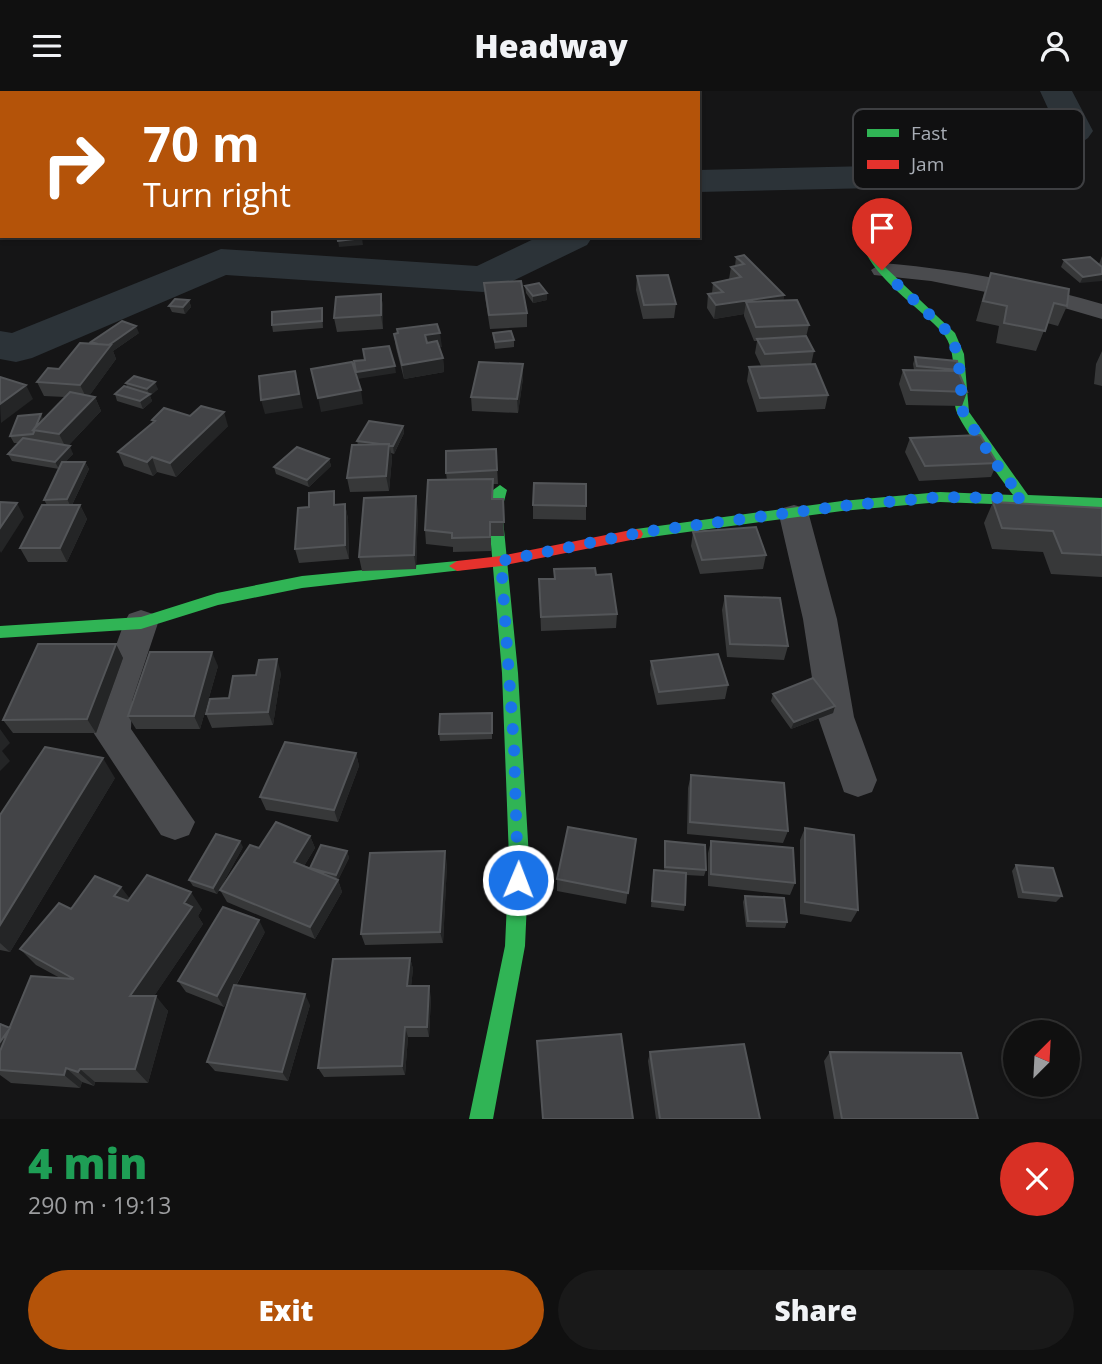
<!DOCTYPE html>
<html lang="en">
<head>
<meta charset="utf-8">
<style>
  :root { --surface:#101010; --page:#191919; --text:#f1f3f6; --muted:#9c9d9f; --line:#303030; --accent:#b45309 }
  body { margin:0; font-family:"Open Sans",sans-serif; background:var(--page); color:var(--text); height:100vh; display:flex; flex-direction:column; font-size:26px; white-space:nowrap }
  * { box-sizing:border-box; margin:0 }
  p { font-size:23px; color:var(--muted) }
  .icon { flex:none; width:38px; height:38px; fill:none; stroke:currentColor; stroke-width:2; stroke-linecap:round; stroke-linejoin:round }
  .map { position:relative; height:1028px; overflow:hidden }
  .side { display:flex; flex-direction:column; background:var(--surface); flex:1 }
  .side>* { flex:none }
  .top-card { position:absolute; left:0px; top:0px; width:700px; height:147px; box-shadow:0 2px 5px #0004,0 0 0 2px var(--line); background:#b45309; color:#fff; overflow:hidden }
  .needle { width:46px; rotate:24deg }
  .tools { position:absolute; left:1003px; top:929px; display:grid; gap:14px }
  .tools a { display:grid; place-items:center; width:77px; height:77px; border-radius:50%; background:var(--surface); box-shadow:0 2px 5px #0004,0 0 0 2px var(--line); font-size:35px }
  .pin { position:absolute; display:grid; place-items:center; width:60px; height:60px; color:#fff; margin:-72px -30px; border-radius:50% 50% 50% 0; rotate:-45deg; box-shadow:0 0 7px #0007 }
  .pin .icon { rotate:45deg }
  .me { position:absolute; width:77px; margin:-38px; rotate:1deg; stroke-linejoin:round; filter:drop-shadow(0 0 5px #0008) }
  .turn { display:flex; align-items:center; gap:24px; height:147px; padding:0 28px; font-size:32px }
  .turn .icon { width:91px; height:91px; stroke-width:2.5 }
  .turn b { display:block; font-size:49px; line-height:60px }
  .round { display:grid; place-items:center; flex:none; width:74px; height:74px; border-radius:37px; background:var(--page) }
  .overview { display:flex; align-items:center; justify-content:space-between; height:119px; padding:0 28px }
  h1 { font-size:42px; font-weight:800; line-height:52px; color:#1e9e55 }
  .button { display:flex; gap:14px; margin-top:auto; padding:14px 28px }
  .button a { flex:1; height:80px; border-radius:42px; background:var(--accent); color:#fff; font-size:28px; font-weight:800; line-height:80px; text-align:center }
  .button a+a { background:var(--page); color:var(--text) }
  header { display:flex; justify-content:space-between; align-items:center; height:91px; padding:0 28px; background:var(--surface); font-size:32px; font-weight:800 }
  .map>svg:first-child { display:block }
</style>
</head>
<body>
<header><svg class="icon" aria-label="menu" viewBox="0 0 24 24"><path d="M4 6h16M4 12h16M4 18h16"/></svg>Headway<svg class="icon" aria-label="person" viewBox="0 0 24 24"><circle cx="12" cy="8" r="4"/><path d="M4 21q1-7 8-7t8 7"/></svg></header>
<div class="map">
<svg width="1102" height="1028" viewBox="0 0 1102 1028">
  <rect width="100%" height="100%" fill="#151516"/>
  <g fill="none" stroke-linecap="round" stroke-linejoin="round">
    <path fill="#2c3338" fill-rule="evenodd" d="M1040,0H1072L1093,40L1088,47L1024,91L1011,94L698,101V79L1003,72L1057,37Z
      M540,145H593L587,154L498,197L483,201L226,184L32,267L16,271L0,268V240L12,242L221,158L477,175Z"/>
    <path fill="#4a4b4e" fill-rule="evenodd" d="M56,0H78L54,2Z
      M231,0H249L251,2H233Z
      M313,0H331L312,2Z
      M0,14H2L0,25Z
      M0,74H2V86H0Z
      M882,172C956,178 1031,192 1102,213V228L1061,216L931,190L874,184L871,179Z
      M794,414L805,417L809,424L837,528L854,626L877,689L872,701L858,706L844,701L818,626L803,528L779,424L783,417Z
      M141,519L153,523L158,532L132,610L131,638L195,731L189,744L175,749L161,744L93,641L96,610L124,532L129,523Z"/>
    <path fill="#30b455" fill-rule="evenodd" d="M861,134L870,136L877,164L886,177L955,242L964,263L969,321L1028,404L1102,407V417L940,411L842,420L636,448L631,447L629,443L631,439L636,438L842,410L940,401L1013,404C1001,387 960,334 956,319C950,294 960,262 942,241C917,213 854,176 861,134Z
      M500,394L507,399L502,418L518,582L529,767L525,855L493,1028H469L505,855L509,767L502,582L488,418L493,399Z
      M457,470L462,471L465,475L462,479L302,497L218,514L141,538L0,547V535L141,526L217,502L302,485Z"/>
    <path fill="#e5322d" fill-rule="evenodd" d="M636,438L641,439L643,443L641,447L501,475L457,480L449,475L457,470L501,465Z"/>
  </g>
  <path fill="#373839" d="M2,83V115H0V84Z
    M251,145H267L264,148Z
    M1102,165V176L1080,192L1061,176L1064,169L1099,173Z
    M736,166L784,204L783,210L809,234L806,246L814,260L811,274L828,304L825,318L757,321L747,290L749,276L761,275L755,262L757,250H754L744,225V223L714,228L707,217L708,203L712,202L713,192L729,188L731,176L735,175Z
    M991,182L1067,215L1058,235L1047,232L1036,260L996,252L999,235L976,230L984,202Z
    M637,185L676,213L674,227L643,228L636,199Z
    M484,192L527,222V236L490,238L485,206Z
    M525,195L547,209L533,212L526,202Z
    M381,203L383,216V238L337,241L334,227Z
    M189,209L191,216L185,223L172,221L169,215Z
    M322,217L323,237L273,241L272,234Z
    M139,242L113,260L116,268L89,305L95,306L101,320L68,355L73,363L65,371H85L89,378L72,414H80L87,428L67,471H28L20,457L47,414L44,409L59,378L12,370L8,363L19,352H14L10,345L43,328L65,306L44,305L37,291L59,278L92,253L91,251Z
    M493,242L514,249V256L495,258Z
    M394,243H397L442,256H439L443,267L444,281L404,288L396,257Z
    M1102,260V295L1094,293L1096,273Z
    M915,266L959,279L958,281L967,301L962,315L906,314L899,293L903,279H914L913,273Z
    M523,273V287L518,322L472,320L471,306Z
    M126,292L158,298L150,305L152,310L143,318L117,310L115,303L127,296Z
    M152,329L228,335L176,386L157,381L153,385L124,375L118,361L153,332Z
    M403,335L404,342L394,363L391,362L392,367L389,400L350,401L347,387L358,354L357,350Z
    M910,347L997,372L991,386L919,390L905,361Z
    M496,358L498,393H493V408H503L504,445H491V460L453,461V456L426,453L425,439L447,389L446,382Z
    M329,368L331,375L309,396L276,383L274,376Z
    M993,411L1102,417V486L1051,483L1043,461L992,458L984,432Z
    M345,413L348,428L349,468L299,472L295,458L337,414Z
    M533,414L586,415V429L533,428Z
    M418,419L416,478L362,480L359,466Z
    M693,441L766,464L763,478L700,483L691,455Z
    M554,478L596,484L617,523L616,537L541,540L539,488H554Z
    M725,505L788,555L784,569L727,566L722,519Z
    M116,553L123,567L96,642H13L3,629Z
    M651,570L728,594L725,608L657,614L650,583Z
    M218,575L200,638H136L128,625Z
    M281,582L273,634L212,637L206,623L229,607Z
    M773,603L835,615L833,622L791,638L771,610Z
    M492,629V648L440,650L439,643Z
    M356,662L359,675L338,731L266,719L260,706Z
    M691,684L788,740L783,752L687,743L688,697Z
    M115,687L10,861L0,859V724Z
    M805,737L858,819L851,831L800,823V749Z
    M310,745L315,757L304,775L310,777L347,760L349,767L338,789L342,801L315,848L227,811L220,799Z
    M636,748L626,813L557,800V788Z
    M665,750L706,779L704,785L686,784L685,814L684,820L651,816L654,779L664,780Z
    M711,750L795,792L790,804L708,795V762Z
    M243,756L217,803L193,795L189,789Z
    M447,773L443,852L365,854L361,843Z
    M1016,774L1062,805L1056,811L1018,807L1012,780Z
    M745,805L787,831L785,837L746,836L743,811Z
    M130,807L202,818L198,825L203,833L154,905L168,920L148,992L95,991L94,995L82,991L80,997L11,992L0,984V932L10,937L60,887L36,874L20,858L71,818Z
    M265,841L236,895L310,914L288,990L215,980L207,971L230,905L224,916L186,901L178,890Z
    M410,867L413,878L411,895L431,906L429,946H408L405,984L324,986L318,977Z
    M650,961L760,1028H656L648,970Z
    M830,961L978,1028H834L824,970Z"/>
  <path fill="#242526" d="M145,0H167V2H142Z
    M0,30H2V43H0Z
    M0,59L2,63V70L0,71Z
    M362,147L363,154L339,156L338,150Z
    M1102,183V190L1080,192L1083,186Z
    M547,202V209L533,212V205Z
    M381,203L383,216V238L381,224Z
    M784,204L782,218L746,211L744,223L714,228L716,214Z
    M189,209L191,216L185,223L183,216Z
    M136,235L139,242L113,260L116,268L87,308L80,294L106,256Z
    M440,242L442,256L426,258L425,244Z
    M443,267L444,281L404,288L402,274Z
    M523,273V287L518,322L517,308Z
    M395,275L396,282L357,288L356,281Z
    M295,280L303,317L265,323L261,309Z
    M155,291L158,298L150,305L152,310L143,318L140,310L149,303L147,298Z
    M26,294L33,308L1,332L0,313Z
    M361,299L363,313L321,321L318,307Z
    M95,306L101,320L66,357L59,343Z
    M224,321L228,335L176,386L170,372Z
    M41,323L44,330L35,339Z
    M403,335L404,342L394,363L393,355Z
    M389,353L392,367L389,400L386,385Z
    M70,355L73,363L59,378L55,371Z
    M152,366L157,381L153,385L147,371Z
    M329,368L331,375L309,396L307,389Z
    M85,371L89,378L71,416L67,408Z
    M416,405L418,419L416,478L414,464Z
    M17,412L24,426L1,462L0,460V437Z
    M345,413L348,428L349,468L345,454Z
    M80,414L87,428L67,471L60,457Z
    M116,553L123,567L96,642L87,628Z
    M212,561L218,575L200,638L194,625Z
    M277,568L281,582L273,634L268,621Z
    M835,615L833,622L791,638L794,631Z
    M0,638L10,652L2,660L10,670L0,680Z
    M356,662L359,675L338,731L334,719Z
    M103,667L115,687L10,861L0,852V834Z
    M310,745L315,757L299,783L294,771Z
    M240,750L243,756L217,803L213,797Z
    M347,760L349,767L338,789L342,801L315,848L310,836L337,789L336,784Z
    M445,760L447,773L443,852L440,841Z
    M121,796L134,813L114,805Z
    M191,801L202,818L198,825L203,833L144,920L130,905Z
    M259,829L265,841L224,916L217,905Z
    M410,867L413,878L410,906L407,895Z
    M429,895L431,906L429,946L427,936Z
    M305,903L310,914L288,990L282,981Z
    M156,905L168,920L148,992L135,978Z
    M405,936L408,946L405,984L402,975Z
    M10,937L0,978V951Z
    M66,977L82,991L80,997L64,984Z
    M80,978L95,991L94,995L78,981Z"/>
  <path fill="#434447" stroke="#535558" stroke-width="2" d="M81,0H100L106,2H76Z
    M120,0H145L142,2H127Z
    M167,0H191L188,2H164Z
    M191,0H230L236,2H188Z
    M614,0H633L634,2H614Z
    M2,83V104L0,103V84Z
    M337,145H362V147L338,150Z
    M744,164L784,204L716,214L708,203L723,201L713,192L741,186L731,176L744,173L736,166Z
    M1090,166L1102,176V183L1083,186L1064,169Z
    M991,182L1069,198L1067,215L1054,212L1045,240L1004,232L1007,215L983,210Z
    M668,184L676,213L644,214L637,185Z
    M521,190L527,222L489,224L484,192Z
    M539,192L547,202L533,205L525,195Z
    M381,203V224L334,227L336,206Z
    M175,208L189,209L183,216L169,215Z
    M797,209L809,234L756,236L746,211Z
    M322,217V230L272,234V221Z
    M122,230L136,235L109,254L98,253L91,251Z
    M437,233L440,242L425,244L427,252L437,250L443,267L402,274L394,243L398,242L397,238Z
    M511,240L514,249L495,251L493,242Z
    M806,245L814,260L765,263L757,248Z
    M80,252L111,254L80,294L37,291L48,277L59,278Z
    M389,255L395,275L356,281L354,270L365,269L363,258Z
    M915,266L957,270L959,279L917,275Z
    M352,271L361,299L318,307L311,278Z
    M479,271L523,273L517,308L471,306Z
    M815,273L828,304L760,307L749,276Z
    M903,279L958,280L967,301L911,299Z
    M295,280L299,303L261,309L259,285Z
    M134,285L155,291L147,298L126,292Z
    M0,286L26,294L0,313Z
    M124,295L150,303L140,310L115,303Z
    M70,301L95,306L59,343L33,339Z
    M201,315L224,321L170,372L152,366L147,371L118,361L155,330L152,329L164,317L190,325Z
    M41,323L36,335L33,339L34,341L33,343L10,345L18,325Z
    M369,330L403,335L393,355H389V353H380L357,350Z
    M980,344L997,372L925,375L910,347Z
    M23,347L70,355L55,371L8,363Z
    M389,353L386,385L347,387L352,354Z
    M297,356L329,368L307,389L274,376Z
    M496,358L497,379L446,382V360Z
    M62,371H85L67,408L44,409Z
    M493,388L492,408H503L504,431H490V446L452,447V442L425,439L428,389Z
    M534,392L586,393V415L533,414Z
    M334,400V414L345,413V454L295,458L298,417L309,416V402Z
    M416,405L414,464L359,466L364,407Z
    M0,411L17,412L0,437Z
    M993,411L1102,417V464L1062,462L1053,440L1002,437Z
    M42,414H80L60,457H20Z
    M756,436L766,464L702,469L693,441Z
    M595,477L596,484L611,483L617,523L541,526L539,488H555L554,478Z
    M725,505L780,507L788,555L730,553Z
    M38,553H116L87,628L3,629Z
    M150,561H212L194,625H128Z
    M718,563L728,594L659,601L651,570Z
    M277,568L268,621L206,623L210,608L229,607L233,585L256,584L259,569Z
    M813,587L835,615L794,631L773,603Z
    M492,622V642L439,643L440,623Z
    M285,651L356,662L334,719L260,706Z
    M45,656L103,667L0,834V724Z
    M691,684L784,692L788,740L690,731Z
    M276,731L310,745L294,771L338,789L310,836L220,799L250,754L259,757Z
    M568,736L636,748L628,802L557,788Z
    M805,737L854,744L858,819L805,811Z
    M216,743L240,750L213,797L189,789Z
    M665,750L705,754L706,779L665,776Z
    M711,750L793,757L795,792L711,783Z
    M321,754L347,760L336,784L310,777Z
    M445,760L440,841L361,843L370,762Z
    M1016,774L1053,777L1062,805L1023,801Z
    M654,779L686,782L685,814L652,810Z
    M147,784L191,801L184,812L192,816L130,905H156L135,978H80L78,981L66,977L64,984L0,979V960L31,885L74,888L20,858L59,812L71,818L95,785L121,796L114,805L128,810Z
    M745,805L784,807L787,831L748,830Z
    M223,816L259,829L217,905L178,890Z
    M410,867L407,895H429L427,936H405L402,975L318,977L333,868Z
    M234,894L305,903L282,981L207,971Z
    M0,933L10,937L0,951Z
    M621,943L633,1028H543L537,950Z
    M744,953L760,1028H660L650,961Z
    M830,961L961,962L978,1028H842Z"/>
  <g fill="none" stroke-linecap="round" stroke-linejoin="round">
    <path stroke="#1a73e8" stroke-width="12" stroke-dasharray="0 21.6" d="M518,789L514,656L501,470L643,441L842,415L940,406L1022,407L994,370L963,321L958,263L949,242L882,179"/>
  </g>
  <rect x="853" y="18" width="231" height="80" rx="10" fill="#101011" stroke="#3e3f42" stroke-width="2"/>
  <rect x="867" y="38" width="32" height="8" fill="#30b455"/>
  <rect x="867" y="69" width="32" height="9" fill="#e5322d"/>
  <g font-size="19" fill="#a8adb5">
    <text x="911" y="49">Fast</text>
    <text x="911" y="80">Jam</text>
  </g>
</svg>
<div class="tools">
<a><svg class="needle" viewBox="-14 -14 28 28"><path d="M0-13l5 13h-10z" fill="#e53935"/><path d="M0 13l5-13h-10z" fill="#9c9d9f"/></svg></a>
</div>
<div class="pin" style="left:882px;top:179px;background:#d93025"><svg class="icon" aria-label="arrive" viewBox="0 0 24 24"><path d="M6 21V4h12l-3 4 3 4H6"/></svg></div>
<svg class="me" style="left:518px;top:789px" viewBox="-20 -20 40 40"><circle r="17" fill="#1a73e8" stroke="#fff" stroke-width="3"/><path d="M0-11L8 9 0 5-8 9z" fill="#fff"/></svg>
<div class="top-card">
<div class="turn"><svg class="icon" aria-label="right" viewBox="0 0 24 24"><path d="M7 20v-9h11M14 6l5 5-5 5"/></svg><div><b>70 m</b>Turn right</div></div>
</div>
</div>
<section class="side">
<div class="overview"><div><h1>4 min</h1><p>290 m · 19:13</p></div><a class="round" style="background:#d93025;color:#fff"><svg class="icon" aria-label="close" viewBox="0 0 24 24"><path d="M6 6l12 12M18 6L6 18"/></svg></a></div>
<div class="button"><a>Exit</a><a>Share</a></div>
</section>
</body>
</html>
